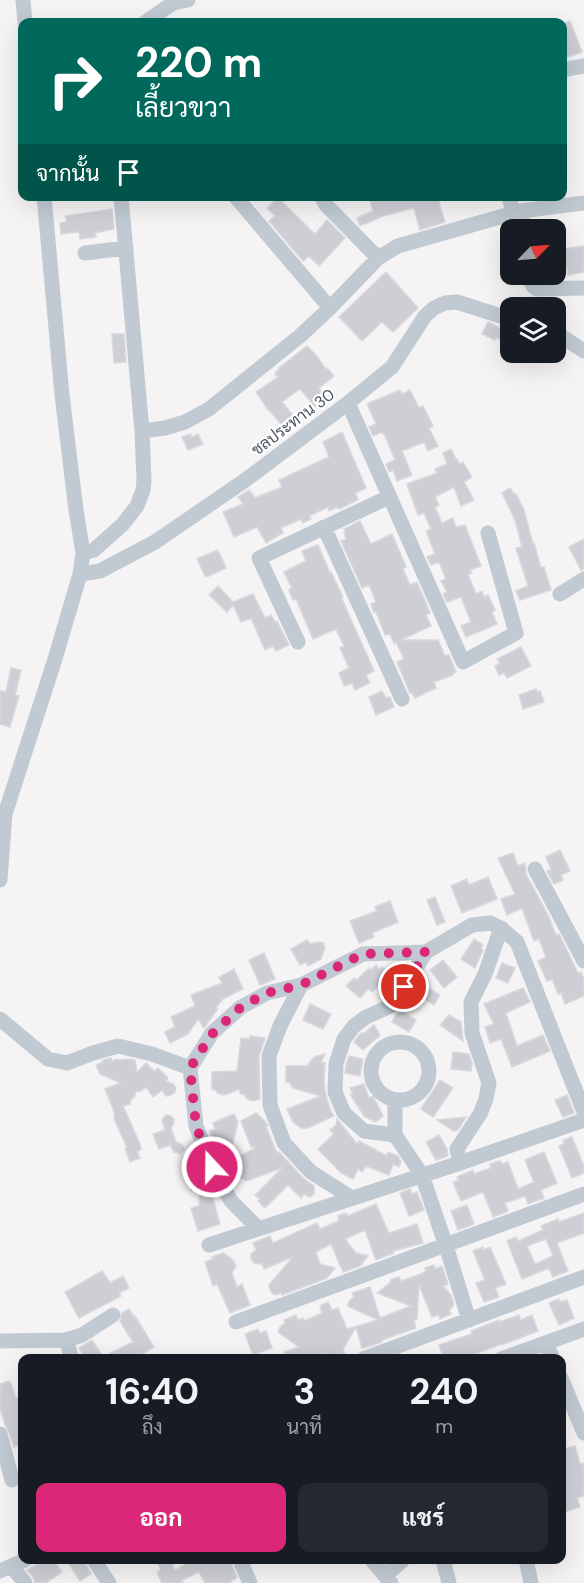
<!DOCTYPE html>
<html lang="th">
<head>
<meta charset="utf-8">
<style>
  :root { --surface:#171b24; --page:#242831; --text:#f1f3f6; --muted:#9ea1a6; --accent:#db2777 }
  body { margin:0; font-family:"DM Sans",Sarabun,sans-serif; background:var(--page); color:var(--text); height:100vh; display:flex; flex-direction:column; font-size:22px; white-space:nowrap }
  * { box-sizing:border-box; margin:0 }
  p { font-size:20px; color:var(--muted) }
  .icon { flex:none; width:33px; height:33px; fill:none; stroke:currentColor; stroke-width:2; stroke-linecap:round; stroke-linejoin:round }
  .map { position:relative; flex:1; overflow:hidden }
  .sheet { position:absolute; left:18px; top:1354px; width:548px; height:210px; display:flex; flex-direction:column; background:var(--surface); border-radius:12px; box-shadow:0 6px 24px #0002 }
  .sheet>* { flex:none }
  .guide { position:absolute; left:18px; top:18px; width:549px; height:183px; border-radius:12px; box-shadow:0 6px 24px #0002; background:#00695c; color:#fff; overflow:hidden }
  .needle { width:39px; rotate:65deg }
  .fabs { position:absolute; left:500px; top:219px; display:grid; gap:12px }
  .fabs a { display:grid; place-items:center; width:66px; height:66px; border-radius:12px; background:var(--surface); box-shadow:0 6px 24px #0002; font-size:30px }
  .pin { position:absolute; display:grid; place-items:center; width:51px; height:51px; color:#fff; margin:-26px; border:3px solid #fff; border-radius:50%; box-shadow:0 2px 6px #0007 }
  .me { position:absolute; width:66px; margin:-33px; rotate:339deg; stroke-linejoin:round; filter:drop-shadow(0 0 4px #0008) }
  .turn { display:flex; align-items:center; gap:21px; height:126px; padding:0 18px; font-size:27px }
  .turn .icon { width:78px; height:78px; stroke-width:2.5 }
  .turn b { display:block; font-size:42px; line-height:51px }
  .then { display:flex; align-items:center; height:57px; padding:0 18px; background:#0003; gap:12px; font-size:22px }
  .eta { display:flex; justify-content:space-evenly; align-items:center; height:102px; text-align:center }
  .eta b { font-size:36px; font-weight:700; line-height:42px }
  .primary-button { display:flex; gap:12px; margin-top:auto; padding:12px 18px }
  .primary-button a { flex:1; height:69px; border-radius:12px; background:var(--accent); color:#fff; font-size:24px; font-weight:700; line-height:69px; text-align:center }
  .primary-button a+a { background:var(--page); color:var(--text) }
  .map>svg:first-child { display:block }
</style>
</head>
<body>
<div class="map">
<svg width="584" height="1583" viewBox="0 0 584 1583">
  <rect width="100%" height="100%" fill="#f5f3f3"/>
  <path fill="#cdcfd5" stroke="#d7d9de" stroke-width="1.5" fill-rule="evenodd" d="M570,21L582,52L562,59V24Z
    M369,196H437L445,222L420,230L414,208L383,216L360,226L357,218L373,211Z
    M278,198L315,234L327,220L345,238L319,266L309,256L303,261L269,221L275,216L267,208Z
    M112,209L114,229L95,233L96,237L80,239L79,232L61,234L60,223L67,222L65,216Z
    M584,246V272L568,275L564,249Z
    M386,272L418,308L393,332L382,322L362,341L339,317Z
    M488,322L510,333V345L496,337L495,340L482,334Z
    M112,334H124L126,362L114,363Z
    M307,346L315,354L326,369L327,368L334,376L319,388L326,399L315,407L300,389L282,402L295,418L284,428L269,410H268L256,392L278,377L275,374L280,367Z
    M400,390L402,394L410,390L419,408L423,406L433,426L429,428L438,446L428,451L424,442L402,451L412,475L397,481L393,470L389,472L386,464L395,460L385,436L382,432L373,436L369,427L376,424L367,404Z
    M342,432L366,488L355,493L358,500L339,509L338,507L329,511L328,507L309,516L311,519L303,523L301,519L281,528L283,533L266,543L257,527L234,537L223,512L243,504L238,497L249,490L255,498L282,487L279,480L329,457L323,442Z
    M190,434L192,437L198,434L203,444L188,450L182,437Z
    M451,449L456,459H457L460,464L463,462L472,477L464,482L474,500L461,506L454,487L435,497L439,505L435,507L442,523L453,518L456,527L465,525L481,566L470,570L472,573L468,575L476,594L482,591L484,597L488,595L495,610L492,612L497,624L466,637L461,626L471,622L461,597L447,602L443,594L447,592L441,581L446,579L439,562L431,565L427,557L435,554L426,531L431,529L424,513L418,515L407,484L437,473L435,469L447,464L443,453Z
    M510,488L514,494H516L524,510L533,544L534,543L541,568L544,567L551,590L520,600L516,591L528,586L516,548L522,547L515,520L502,493Z
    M360,521L371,544L392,534L406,567L403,569L410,585L417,582L430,613L426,615L431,626L401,640H438L445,656L449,655L456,672L453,673V675L434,682L436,688L415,698L412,692L410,693L397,662L404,659L396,642L394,643L390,634L385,635L376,612L374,613L371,604L376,602L369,585L362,588L341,541L346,539L344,533L346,532L344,529Z
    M584,539V569L581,570L569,547Z
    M318,545L330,573L331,572L343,597H341L374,671L366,675L370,683L355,690L352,683L344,686L339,673L349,668L340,648L344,646L336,629L313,639L296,599L293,600L289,590L292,588L284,572L306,561L302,551Z
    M218,550L226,568L209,576H205L197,559Z
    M218,586L233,602L253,594L265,618L271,615L275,622L277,621L289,645L276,651L273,646L265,650L251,618L241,622L233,605L227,612L209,595Z
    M521,647L531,666L507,678L504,673L499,675L495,666L500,663L497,659Z
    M11,668L21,670L15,695L19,696L10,727L0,724V691L6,692Z
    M536,689L537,692L540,691L544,702L523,709L519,695Z
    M382,691L386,698L390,697L394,707L376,715L369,697Z
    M560,850L570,871L561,875L563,880L554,884L547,871L551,869L546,857Z
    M513,853L518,866L525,863L526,874L548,915L556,935L559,934L578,973L581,972L584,979V996L565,1004L561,993L558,994L552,979L547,981L538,961L546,957L539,939L534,941L522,908L507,915L501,899L515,894L498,858Z
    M488,877L497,899L462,913L451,886L467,879L469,885Z
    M435,897L445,922L437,925L427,900Z
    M390,901L398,922L372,933L374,937L359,943L350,921L377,911L375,907Z
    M474,939L483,945L481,948L483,950L475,968L461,959Z
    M307,940L310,944L319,942L323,943L325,947L321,959L308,966L306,962L300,965L291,949Z
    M264,953L275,979L260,985L249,960Z
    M443,960L457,977L444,988L430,970Z
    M502,963L515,968L508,983L496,978Z
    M376,965L380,970L382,967L390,975L372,992L368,989L360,998L346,986L354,978L357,980L369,968L371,970Z
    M234,969L243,989L223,999L217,1006V1010L204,1028L198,1019L188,1034L170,1043L165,1032L175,1027L171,1017L195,1006L191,995L222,983L219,977Z
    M422,984L440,995L434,1005L416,993Z
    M523,988L530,1002L506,1013L517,1046L543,1035L550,1051L512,1067L501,1039L490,1043L485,1027L494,1024L484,1004Z
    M310,1004L331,1014L323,1029L303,1020Z
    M401,1011L416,1020L409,1032L392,1022L396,1014Z
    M449,1015L461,1022L463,1041L440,1025Z
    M374,1025L380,1035L363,1050L354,1042L361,1033L363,1034Z
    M250,1036L265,1038L259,1056L260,1099L254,1101L247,1099L244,1094H240V1089L224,1095L217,1093V1091L212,1089V1072L237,1071L241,1038L250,1039Z
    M453,1052L469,1054L472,1063L471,1071L451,1069Z
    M325,1054L321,1062L325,1063L324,1081L325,1092L331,1112L334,1116L308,1128H301L293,1122L287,1109L321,1096L293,1088L289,1082H286V1066H307L314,1057Z
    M349,1056L363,1059L360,1076L345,1073L346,1065Z
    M111,1058L112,1061L117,1059L118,1060L129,1059L135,1060L137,1072L146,1063L154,1071L158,1068L168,1078L166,1081L173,1084L176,1088L175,1092L171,1095L166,1096L162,1090L153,1097L146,1087L141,1091L135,1092V1096L130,1101V1104L123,1106L140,1144L141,1149L137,1152L140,1158L130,1162L125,1148L127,1147L114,1119L115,1114L105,1089L121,1083L100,1074L96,1065L103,1062V1060Z
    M440,1080L453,1088L433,1117L421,1109Z
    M364,1084L369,1098L373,1096L383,1116L375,1122L364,1116L350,1094H353L350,1088Z
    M567,1095L574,1113L563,1117L555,1100Z
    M256,1113L265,1121L268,1126L266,1127L277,1153L279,1152L304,1179L314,1186V1194L310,1197L304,1194L301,1198L288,1185L265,1208L258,1201L260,1199L255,1195L282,1168L246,1181L235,1175L228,1162L257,1147H251L241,1121Z
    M234,1114L238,1122L232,1146H222L220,1139L214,1142L210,1131L215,1129L213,1123Z
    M166,1115L171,1116L174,1119V1123L171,1128L176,1142L181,1144L184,1147V1150L180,1154L174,1152L170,1145L159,1149L153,1134L165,1130L162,1120Z
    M466,1117L458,1130L454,1131L437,1120Z
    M337,1119L357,1144L359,1141L387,1156L388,1152L398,1156L401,1162L399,1167L393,1164L389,1175L366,1166L362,1172L358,1169L353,1179L341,1173L318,1149L334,1134L330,1130L336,1125Z
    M439,1135L447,1149L448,1156L436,1160L426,1142Z
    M572,1137L584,1166V1173L572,1178L559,1146L564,1144L563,1140Z
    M544,1152L557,1183L541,1190L544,1198L528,1204L525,1196L505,1203L508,1211L493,1217L483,1192L461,1201L453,1182L459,1180L457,1177L473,1170L474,1174L491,1168L490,1164L500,1161L502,1164L508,1162L518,1189L534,1182L525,1160Z
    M200,1163L207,1178L220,1224L198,1231L191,1208L199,1206L200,1187L191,1190L185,1171L187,1168Z
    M410,1189L412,1194L417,1192L424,1210L409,1216L400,1193Z
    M376,1204L389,1233L417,1224L423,1243L393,1251L394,1253L376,1260L365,1230L345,1239L356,1253L368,1256L360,1266L343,1272L331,1244L316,1252L320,1264L335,1268L327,1278L282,1295L281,1293L275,1295L272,1293L270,1290L269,1285L293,1257L264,1269L262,1264L254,1263L251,1258V1254L256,1250L253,1243L270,1236L273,1243L317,1223L320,1229L339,1221L338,1216L346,1213L348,1216Z
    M467,1205L474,1224L458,1230L451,1211Z
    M584,1213V1233L557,1243L568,1271L553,1277L549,1268L522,1279L507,1241L516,1237L518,1241L543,1230L541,1226L558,1219L559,1222ZM546,1239L553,1256L535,1264L527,1246Z
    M483,1247L484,1250L490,1247L506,1284L495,1288L499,1297L484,1302L476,1283L485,1280L473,1251Z
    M223,1253L231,1258L234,1262L236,1266L232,1273L237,1287L242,1284L250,1305L230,1313L217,1284L213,1286L205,1262L213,1259L212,1257Z
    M434,1265L435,1269L442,1266L448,1284L443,1286L451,1295L454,1304L453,1306L449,1310L451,1314L440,1319L439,1315L432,1317L419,1285L417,1319L414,1320L416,1328L382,1340V1342L370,1346L362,1348L356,1327L343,1349L345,1355L342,1356L343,1359H327L325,1353L305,1359H286L284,1352L299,1347L278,1332L280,1327L285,1323L284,1320L296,1315L298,1320L303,1318L304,1321L322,1313L320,1306L328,1302L332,1310L338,1308L347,1329L378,1320L348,1306L349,1301L354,1297L352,1293L370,1287L380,1318L411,1306L377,1293L391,1282L390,1280L399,1277L401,1281L421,1274L426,1271L425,1268Z
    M102,1271L110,1283L123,1276L129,1288L119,1293L121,1296L79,1318L65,1292Z
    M559,1299L560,1302L567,1300L574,1318L559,1325L549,1303Z
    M129,1309L134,1317L135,1316L154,1347L135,1359H86L79,1348L92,1340L103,1357L133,1342L120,1321L122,1313Z
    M519,1315L521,1320L532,1315L538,1331L501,1345V1344L462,1359H444L439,1345L472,1334L471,1331L499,1320L500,1322Z
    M258,1329L260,1333L266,1331L272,1348L253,1355L245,1334Z
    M10,1381L16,1398L22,1396V1444L14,1447L9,1432L6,1427L0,1409V1384Z
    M575,1446L580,1464L584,1463V1496L577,1498L580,1507L561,1513V1450Z
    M46,1560H54L62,1572L46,1583H35L33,1577L27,1570Z
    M75,1560H84L91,1574L80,1581L69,1564Z
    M164,1560H170L175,1570L194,1560H215L217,1564L224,1560H230L237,1578L228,1583H205L199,1572L182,1580L183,1583H162L157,1572L161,1570L158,1564Z"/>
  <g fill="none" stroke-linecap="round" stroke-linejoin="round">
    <path stroke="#c1cad2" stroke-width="15" d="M23,0L25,22
      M146,22L173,3L188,0
      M562,70L584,66
      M235,196L330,308
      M321,196L326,205L378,258
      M509,196L513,213
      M521,211L523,230
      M85,253L126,248
      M527,274L533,286L537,289L584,288
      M555,335L564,338L584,351
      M348,403L463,662L516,633L488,533
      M142,431L165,428L185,422L209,409L300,336L330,308L378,258L398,246L521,211L584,203
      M324,527L402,699
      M83,553L94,550L123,524L137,506L143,490L144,480L142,431L121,196
      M80,574L100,571L155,542L244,481L348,403L392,367L425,316L434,308L445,303L457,302L510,319
      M560,594L584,579
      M298,642L259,558L389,497
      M535,869L584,961
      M0,880L5,814L55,659L80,574L83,553L76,510L62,395L44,196
      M301,985L280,1026L269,1056L270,1105L284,1143L311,1172L352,1198
      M0,1019L48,1059L67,1063L93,1053L118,1046L152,1054L190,1068
      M371 1071a29 29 0 1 1 58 0a29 29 0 1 1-58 0Z
      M395,1100V1135L422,1175L446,1246L469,1320
      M395,1135L364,1131L344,1113L335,1092L336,1064L344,1039L354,1026L366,1017L393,1005L426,952
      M460,1163L457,1149L480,1114L486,1099L489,1083L472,1033L471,1002L485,974L501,928
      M258,1228L231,1201L212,1167L196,1126L190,1068L212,1033L241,1007L267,993L301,985L363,954L426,952L472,925L490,923L501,928L517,942L584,1112
      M209,1245L460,1163L584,1120
      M236,1322L584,1194
      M66,1340L72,1359
      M0,1341L66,1340L82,1335L113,1315
      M546,1344L553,1359
      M363,1359L584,1277
      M501,1359L584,1329
      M561,1378L584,1433
      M0,1434L12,1480
      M94,1560L109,1583
      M240,1560L250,1583
      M372,1560L391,1583
      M443,1560L449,1583
      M526,1560L531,1583
      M11,1566L25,1583
      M0,1571L25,1560
      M385,1576L403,1560"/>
  </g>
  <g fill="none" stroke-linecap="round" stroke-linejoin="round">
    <path stroke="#db2777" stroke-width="10" stroke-dasharray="0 18" d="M212,1167L196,1126L190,1068L212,1034L241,1007L267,993L301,985L363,954L426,952L404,987"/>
  </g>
  <g text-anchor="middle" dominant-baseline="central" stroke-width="4.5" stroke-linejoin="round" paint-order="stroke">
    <g font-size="16" fill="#4a5661" stroke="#fff">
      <text transform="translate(293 422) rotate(-37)">ชลประทาน 30</text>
    </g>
  </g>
</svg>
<div class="fabs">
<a><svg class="needle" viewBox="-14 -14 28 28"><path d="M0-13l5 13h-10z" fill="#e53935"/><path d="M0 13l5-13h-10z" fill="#9ea1a6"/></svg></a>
<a><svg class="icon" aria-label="layers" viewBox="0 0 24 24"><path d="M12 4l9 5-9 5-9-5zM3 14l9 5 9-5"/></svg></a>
</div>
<div class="pin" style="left:404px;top:987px;background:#d93025"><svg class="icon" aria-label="arrive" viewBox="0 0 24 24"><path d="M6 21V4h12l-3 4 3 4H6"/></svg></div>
<svg class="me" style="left:212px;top:1167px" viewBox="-20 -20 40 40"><circle r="17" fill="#db2777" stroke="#fff" stroke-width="3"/><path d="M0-11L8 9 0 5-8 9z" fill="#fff"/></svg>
<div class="guide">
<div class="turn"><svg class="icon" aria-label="right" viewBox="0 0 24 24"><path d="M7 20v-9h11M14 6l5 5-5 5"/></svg><div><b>220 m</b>เลี้ยวขวา</div></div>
<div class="then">จากนั้น<svg class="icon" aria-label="arrive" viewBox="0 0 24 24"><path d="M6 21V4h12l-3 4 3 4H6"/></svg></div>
</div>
<section class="sheet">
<div class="eta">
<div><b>16:40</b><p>ถึง</p></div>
<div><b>3</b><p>นาที</p></div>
<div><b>240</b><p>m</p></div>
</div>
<div class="primary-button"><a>ออก</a><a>แชร์</a></div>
</section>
</div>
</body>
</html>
